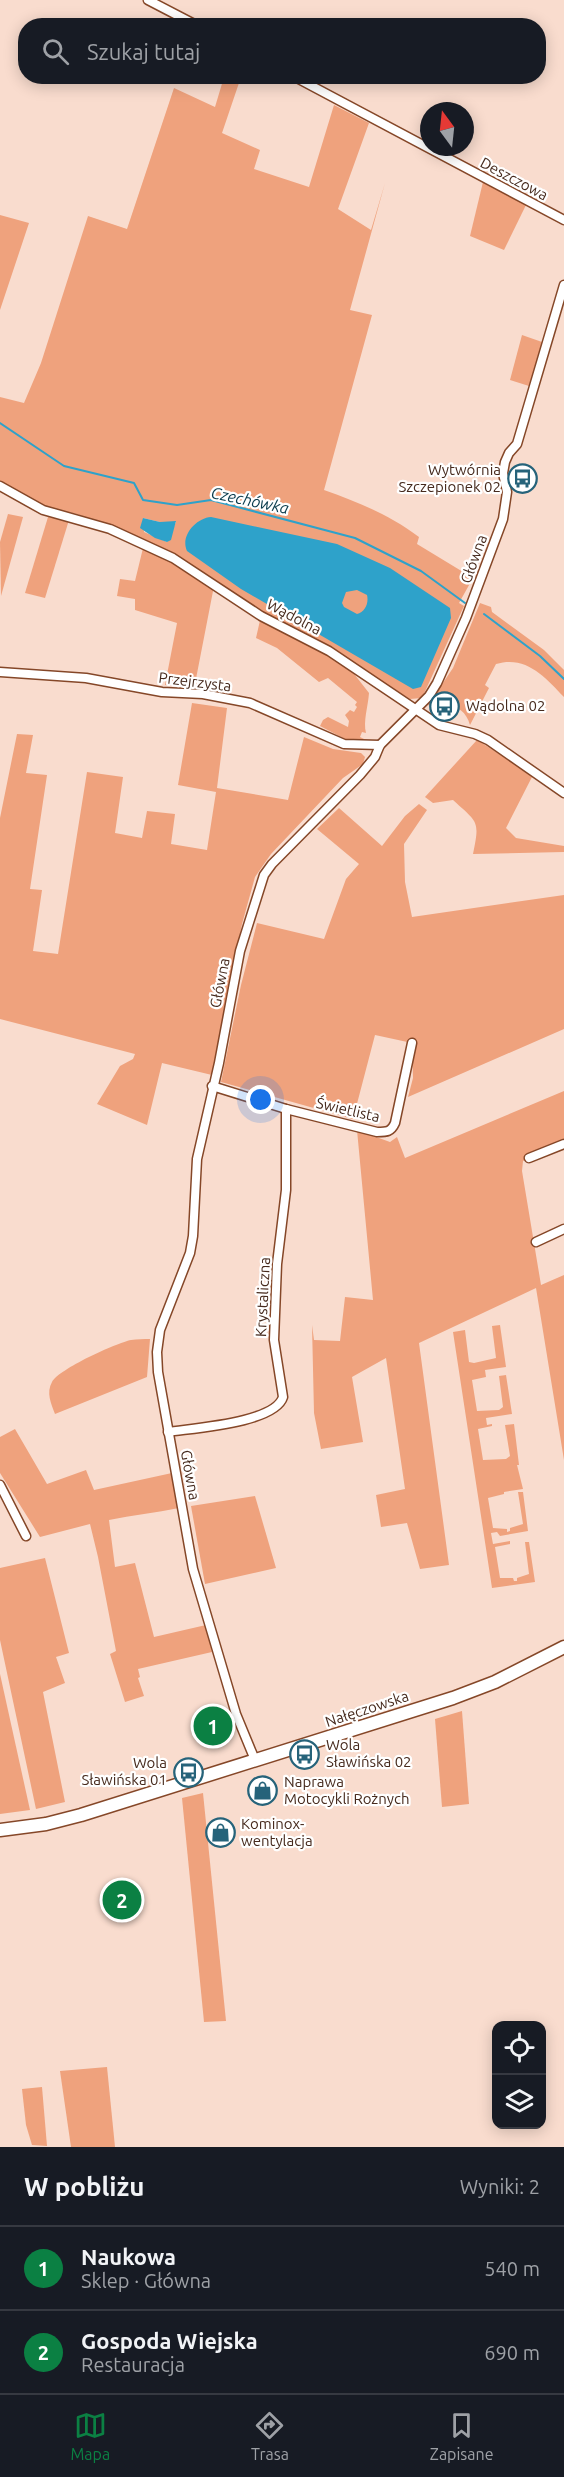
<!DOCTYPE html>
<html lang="pl">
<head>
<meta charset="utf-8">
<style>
	body { margin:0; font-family:Ubuntu,sans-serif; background:#242831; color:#f1f3f6 }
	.controls { position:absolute; right:18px; bottom:18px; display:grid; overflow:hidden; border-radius:12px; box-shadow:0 3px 15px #0003 }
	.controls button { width:54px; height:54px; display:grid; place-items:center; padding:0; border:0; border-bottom:2px solid #363941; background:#171b24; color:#f1f3f6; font:30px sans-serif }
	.compass { position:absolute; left:420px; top:102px; width:54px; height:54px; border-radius:50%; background:#171b24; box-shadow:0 3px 15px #0003; rotate:345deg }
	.you { position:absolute; left:261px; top:1100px; width:21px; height:21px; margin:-15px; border:4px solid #fff; border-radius:50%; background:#1a73e8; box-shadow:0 0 0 9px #1a73e833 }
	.badge { display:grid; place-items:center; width:39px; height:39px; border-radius:50%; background:#0b8043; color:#fff; font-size:20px; font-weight:700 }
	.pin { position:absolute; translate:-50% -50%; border:3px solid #fff; box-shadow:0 2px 6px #0006 }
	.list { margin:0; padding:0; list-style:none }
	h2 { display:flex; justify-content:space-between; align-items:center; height:78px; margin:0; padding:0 24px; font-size:26px }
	h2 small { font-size:20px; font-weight:400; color:#9ea1a6 }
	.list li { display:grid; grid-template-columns:39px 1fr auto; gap:18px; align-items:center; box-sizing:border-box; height:84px; padding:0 24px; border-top:2px solid #363941 }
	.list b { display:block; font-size:22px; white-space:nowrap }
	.list p { margin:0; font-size:20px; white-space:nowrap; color:#9ea1a6 }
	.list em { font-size:20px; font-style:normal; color:#9ea1a6 }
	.icon { flex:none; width:33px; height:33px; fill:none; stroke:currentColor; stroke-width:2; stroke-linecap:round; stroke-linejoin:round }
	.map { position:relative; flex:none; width:564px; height:2147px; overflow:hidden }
	.search { position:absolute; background:#171b24; box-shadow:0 3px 15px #0003; left:18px; right:18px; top:18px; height:66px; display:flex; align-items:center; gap:15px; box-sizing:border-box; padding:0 21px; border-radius:24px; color:#9ea1a6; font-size:22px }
	.sheet { height:246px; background:#171b24 }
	nav { display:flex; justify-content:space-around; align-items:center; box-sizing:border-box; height:84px; border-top:2px solid #363941; background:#171b24; font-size:16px; color:#9ea1a6 }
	nav a { display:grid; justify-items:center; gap:3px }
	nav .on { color:#0b8043 }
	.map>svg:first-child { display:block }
	.green { fill:#efa27d; fill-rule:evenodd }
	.water { fill:#2ea2ca; fill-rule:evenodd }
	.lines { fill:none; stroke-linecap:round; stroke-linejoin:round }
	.stream { stroke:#2ea2ca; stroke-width:2 }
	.minor-casing { stroke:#854728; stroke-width:11 }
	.secondary-casing { stroke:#854728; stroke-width:15 }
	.minor { stroke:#fff; stroke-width:8 }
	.secondary { stroke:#fff; stroke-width:12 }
	.labels { text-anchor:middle; stroke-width:4.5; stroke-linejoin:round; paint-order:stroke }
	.street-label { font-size:15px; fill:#462a1d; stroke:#fff }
	.poi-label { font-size:15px; fill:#462a1d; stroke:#fff; text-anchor:start }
	.water-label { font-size:16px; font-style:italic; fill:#093b4c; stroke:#fff }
</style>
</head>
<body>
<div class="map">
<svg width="564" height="2147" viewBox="0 0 564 2147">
	<rect width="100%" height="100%" fill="#f9dcce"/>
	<g class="green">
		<path d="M224 77H241L222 133 260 150 254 169 309 187 334 105 369 123 338 209 371 230 385 183 350 310 372 315 324 490C360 503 388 514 419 537L417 544 473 578 459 603 464 606 422 698 410 699 300 630 258 610 170 552 77 514 40 506 0 483V397L24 403 41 363 88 216 127 229 174 88 215 107ZM143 518 160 522H176L167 542 144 532Z"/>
		<polygon points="483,182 526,205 504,250 470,236"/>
		<polygon points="0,215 29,223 0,310"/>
		<polygon points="522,335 542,342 529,386 510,380"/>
		<polygon points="8,514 23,517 1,596 0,542"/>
		<polygon points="48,517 69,520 45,598 25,593"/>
		<polygon points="144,544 214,586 194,689 165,685 177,623 135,610 135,599 117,596 120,579 135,581"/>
		<path d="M480 603 491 607 492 612 544 650 564 670V697C545 677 526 655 496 664L485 685 489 688 470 725C465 707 451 703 434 708L428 705 453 668Z"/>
		<path d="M261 616 344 661 369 693C368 707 363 721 366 733L362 732 360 737 364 739H345L320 726 323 720 328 717 348 727 349 721 345 715 350 710 354 712 357 707 355 705 357 702 328 678 319 682 277 648 256 638Z"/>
		<polygon points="192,703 227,708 217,788 288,800 304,737 333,749 361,753 365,757 363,764 343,778 271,854 255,877 242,924 212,1075 162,1063 147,1125 97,1104 120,1066 133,1059 135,1054 0,1019 0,818 17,734 33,735 26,773 47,775 30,889 42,890 33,951 58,954 87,772 123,777 115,833 142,838 147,811 175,814 171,844 207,850 216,792 178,785"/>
		<path d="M477 740 533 775 506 828 516 838 564 846V852L473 854C480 820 478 823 453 800L433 803 425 797Z"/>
		<polygon points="419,804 427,810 404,844 405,882 412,917 564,895 564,1029 408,1097 413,1078 412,1043 375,1035 353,1119 221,1082 241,985 257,923 324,939 346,879 359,864 317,829 339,808 382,846 405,816"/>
		<polygon points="564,1091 564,1143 523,1161 522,1171 541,1285 564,1275 564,1460 536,1288 419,1343 449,1565 420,1569 407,1523 381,1527 376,1495 405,1489 386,1358 352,1377 363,1442 321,1449 314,1413 312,1325 314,1340 340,1341 345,1297 373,1300 357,1130 390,1142 397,1137 405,1158"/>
		<polygon points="500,1325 506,1367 485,1370 486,1377 472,1380 477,1411 499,1410 503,1407 499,1376 506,1375 512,1414 486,1418 487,1425 492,1424 492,1426 478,1429 483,1460 506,1459 510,1456 505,1425 514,1424 519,1465 517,1465 523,1489 504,1492 504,1494 488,1498 493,1528 507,1529 507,1532 510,1531 510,1528 523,1524 518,1492 523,1492 528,1531 500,1536 497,1532 491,1533 493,1544 510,1541 510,1544 495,1547 500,1578 513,1578 514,1581 517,1581 517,1578 529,1574 525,1542 529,1542 535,1582 492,1588 453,1332 465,1330 469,1362 474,1363 496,1358 492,1326"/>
		<path d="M150 1339 147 1377 55 1414C51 1403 46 1393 52 1382 59 1369 116 1343 131 1340 137 1339 144 1339 150 1339Z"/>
		<path d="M15 1429 47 1484 86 1470 94 1490 172 1473 179 1508C156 1513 132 1515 109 1520L115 1567 135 1563 154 1637 206 1625 212 1652 138 1669 140 1677 138 1678 144 1696 125 1702 110 1654 116 1651 98 1557 90 1524 40 1537 0 1473V1437Z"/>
		<polygon points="255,1496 276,1568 205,1584 191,1506"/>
		<polygon points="45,1558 69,1653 56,1657 65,1683 43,1692 65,1802 36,1809 0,1640 0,1568"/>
		<polygon points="0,1674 30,1810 0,1814"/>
		<polygon points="462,1711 469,1804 442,1807 435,1719"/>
		<polygon points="203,1793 226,2021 204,2022 182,1798"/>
		<polygon points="107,2067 115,2147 71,2147 60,2071"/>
		<polygon points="42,2087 47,2146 32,2145 26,2125 22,2089"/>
	</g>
	<g class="water">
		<path d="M211 517 337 544 390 568 450 608 451 618 421 687 413 689 241 589 187 551C180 536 196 518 211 517ZM357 590 367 595C369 603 365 612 357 614L344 607 342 603 346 592Z"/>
		<polygon points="143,518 160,522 176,521 171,540 167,542 155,538 140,528"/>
	</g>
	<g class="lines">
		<g class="stream">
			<polyline points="0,423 64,466 134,483 143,500 177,505 211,500 355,538 421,571 465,603"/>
			<polyline points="484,614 540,656 564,679"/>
		</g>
		<defs>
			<g id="minor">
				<polyline points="148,0 198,26"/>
				<polyline points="293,76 564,220"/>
				<polyline points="0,486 43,510 110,529 173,558 261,616 329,651 439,725 475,734 488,740 564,793"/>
				<polyline points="0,672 86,678 162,692 203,694 250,703 344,744 380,745"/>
				<path d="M212 1086 286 1109 377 1132C387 1132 391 1132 395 1123L412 1043"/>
				<polyline points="529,1158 564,1144"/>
				<polyline points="536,1242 564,1229"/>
				<path d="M168 1432C193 1428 275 1423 283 1397L274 1340 277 1264 286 1190V1109"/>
				<polyline points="0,1485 26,1536"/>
				<polyline points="255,1760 236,1714 193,1569 158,1372 157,1352 160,1330 190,1253 193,1236 197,1159 219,1063 240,951 264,875 272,864 360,775 375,757 380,745 429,696 437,683 466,618 503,519 507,492 503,473 505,462 509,453 517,444 564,285"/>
			</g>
			<polyline id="secondary" points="0,1830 46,1824 81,1815 453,1698 495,1682 564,1647"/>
		</defs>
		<use href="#minor" class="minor-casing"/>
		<use href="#secondary" class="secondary-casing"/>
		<use href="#minor" class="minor"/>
		<use href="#secondary" class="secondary"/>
	</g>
	<defs>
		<symbol id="bus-ring" viewBox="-11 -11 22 22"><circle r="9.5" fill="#fff" stroke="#26637a" stroke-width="1.5"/><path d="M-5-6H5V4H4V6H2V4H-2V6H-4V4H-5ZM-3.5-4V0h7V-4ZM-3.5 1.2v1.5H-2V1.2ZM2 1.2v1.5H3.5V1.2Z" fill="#26637a"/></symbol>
		<symbol id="shop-ring" viewBox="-11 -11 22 22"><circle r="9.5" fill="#fff" stroke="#26637a" stroke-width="1.5"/><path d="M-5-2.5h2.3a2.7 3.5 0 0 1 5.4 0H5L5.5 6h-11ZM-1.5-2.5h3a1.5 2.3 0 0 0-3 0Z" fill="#26637a"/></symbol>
	</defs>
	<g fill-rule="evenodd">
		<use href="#bus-ring" x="506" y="462" width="33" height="33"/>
		<use href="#bus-ring" x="428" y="690" width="33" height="33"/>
		<use href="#bus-ring" x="288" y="1738" width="33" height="33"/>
		<use href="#bus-ring" x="172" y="1756" width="33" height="33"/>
		<use href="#shop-ring" x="246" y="1774" width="33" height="33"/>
		<use href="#shop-ring" x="204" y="1816" width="33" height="33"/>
	</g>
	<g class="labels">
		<g class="street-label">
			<text transform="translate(514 179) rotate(28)" y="5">Deszczowa</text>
			<text transform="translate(474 559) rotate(-70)" y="5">Główna</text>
			<text transform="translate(294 617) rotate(28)" y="5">Wądolna</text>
			<text transform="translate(195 682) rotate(7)" y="5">Przejrzysta</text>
			<text transform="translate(220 983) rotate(-79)" y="5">Główna</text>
			<text transform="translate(348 1110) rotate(13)" y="5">Świetlista</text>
			<text transform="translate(263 1297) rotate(-87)" y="5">Krystaliczna</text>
			<text transform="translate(190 1475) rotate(80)" y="5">Główna</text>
			<text transform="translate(367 1709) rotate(-18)" y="5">Nałęczowska</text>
		</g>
		<g class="poi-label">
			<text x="501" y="475" text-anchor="end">Wytwórnia<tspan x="501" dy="17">Szczepionek 02</tspan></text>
			<text x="466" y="711">Wądolna 02</text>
			<text x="326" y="1750">Wola<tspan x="326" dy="17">Sławińska 02</tspan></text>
			<text x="167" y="1768" text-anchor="end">Wola<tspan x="167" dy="17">Sławińska 01</tspan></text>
			<text x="284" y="1787">Naprawa<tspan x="284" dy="17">Motocykli Rożnych</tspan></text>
			<text x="241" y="1829">Kominox-<tspan x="241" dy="17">wentylacja</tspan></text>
		</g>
		<g class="water-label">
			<text transform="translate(250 500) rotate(12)" y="6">Czechówka</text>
		</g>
	</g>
</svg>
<div class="controls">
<button><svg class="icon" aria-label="locate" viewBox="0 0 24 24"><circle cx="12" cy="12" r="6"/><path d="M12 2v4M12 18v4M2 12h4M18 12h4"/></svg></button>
<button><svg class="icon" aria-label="layers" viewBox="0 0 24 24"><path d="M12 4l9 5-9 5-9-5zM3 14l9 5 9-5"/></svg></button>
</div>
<svg class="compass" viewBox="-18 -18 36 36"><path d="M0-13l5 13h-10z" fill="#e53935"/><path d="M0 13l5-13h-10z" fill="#9ea1a6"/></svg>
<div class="you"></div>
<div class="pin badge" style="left:213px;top:1726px">1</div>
<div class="pin badge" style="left:122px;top:1900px">2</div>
<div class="search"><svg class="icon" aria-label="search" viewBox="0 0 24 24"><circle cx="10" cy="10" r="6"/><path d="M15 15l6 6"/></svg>Szukaj tutaj</div>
</div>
<section class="sheet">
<h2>W pobliżu<small>Wyniki: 2</small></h2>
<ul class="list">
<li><span class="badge">1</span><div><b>Naukowa</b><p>Sklep · Główna</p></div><em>540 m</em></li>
<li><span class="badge">2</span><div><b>Gospoda Wiejska</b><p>Restauracja</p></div><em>690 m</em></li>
</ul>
</section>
<nav>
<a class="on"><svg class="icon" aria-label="map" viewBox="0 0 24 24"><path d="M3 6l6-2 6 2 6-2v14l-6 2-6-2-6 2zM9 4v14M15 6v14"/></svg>Mapa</a>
<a><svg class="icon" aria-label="directions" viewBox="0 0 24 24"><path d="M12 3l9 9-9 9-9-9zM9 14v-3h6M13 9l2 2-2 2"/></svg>Trasa</a>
<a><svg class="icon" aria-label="saved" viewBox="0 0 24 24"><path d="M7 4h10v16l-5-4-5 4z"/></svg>Zapisane</a>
</nav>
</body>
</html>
